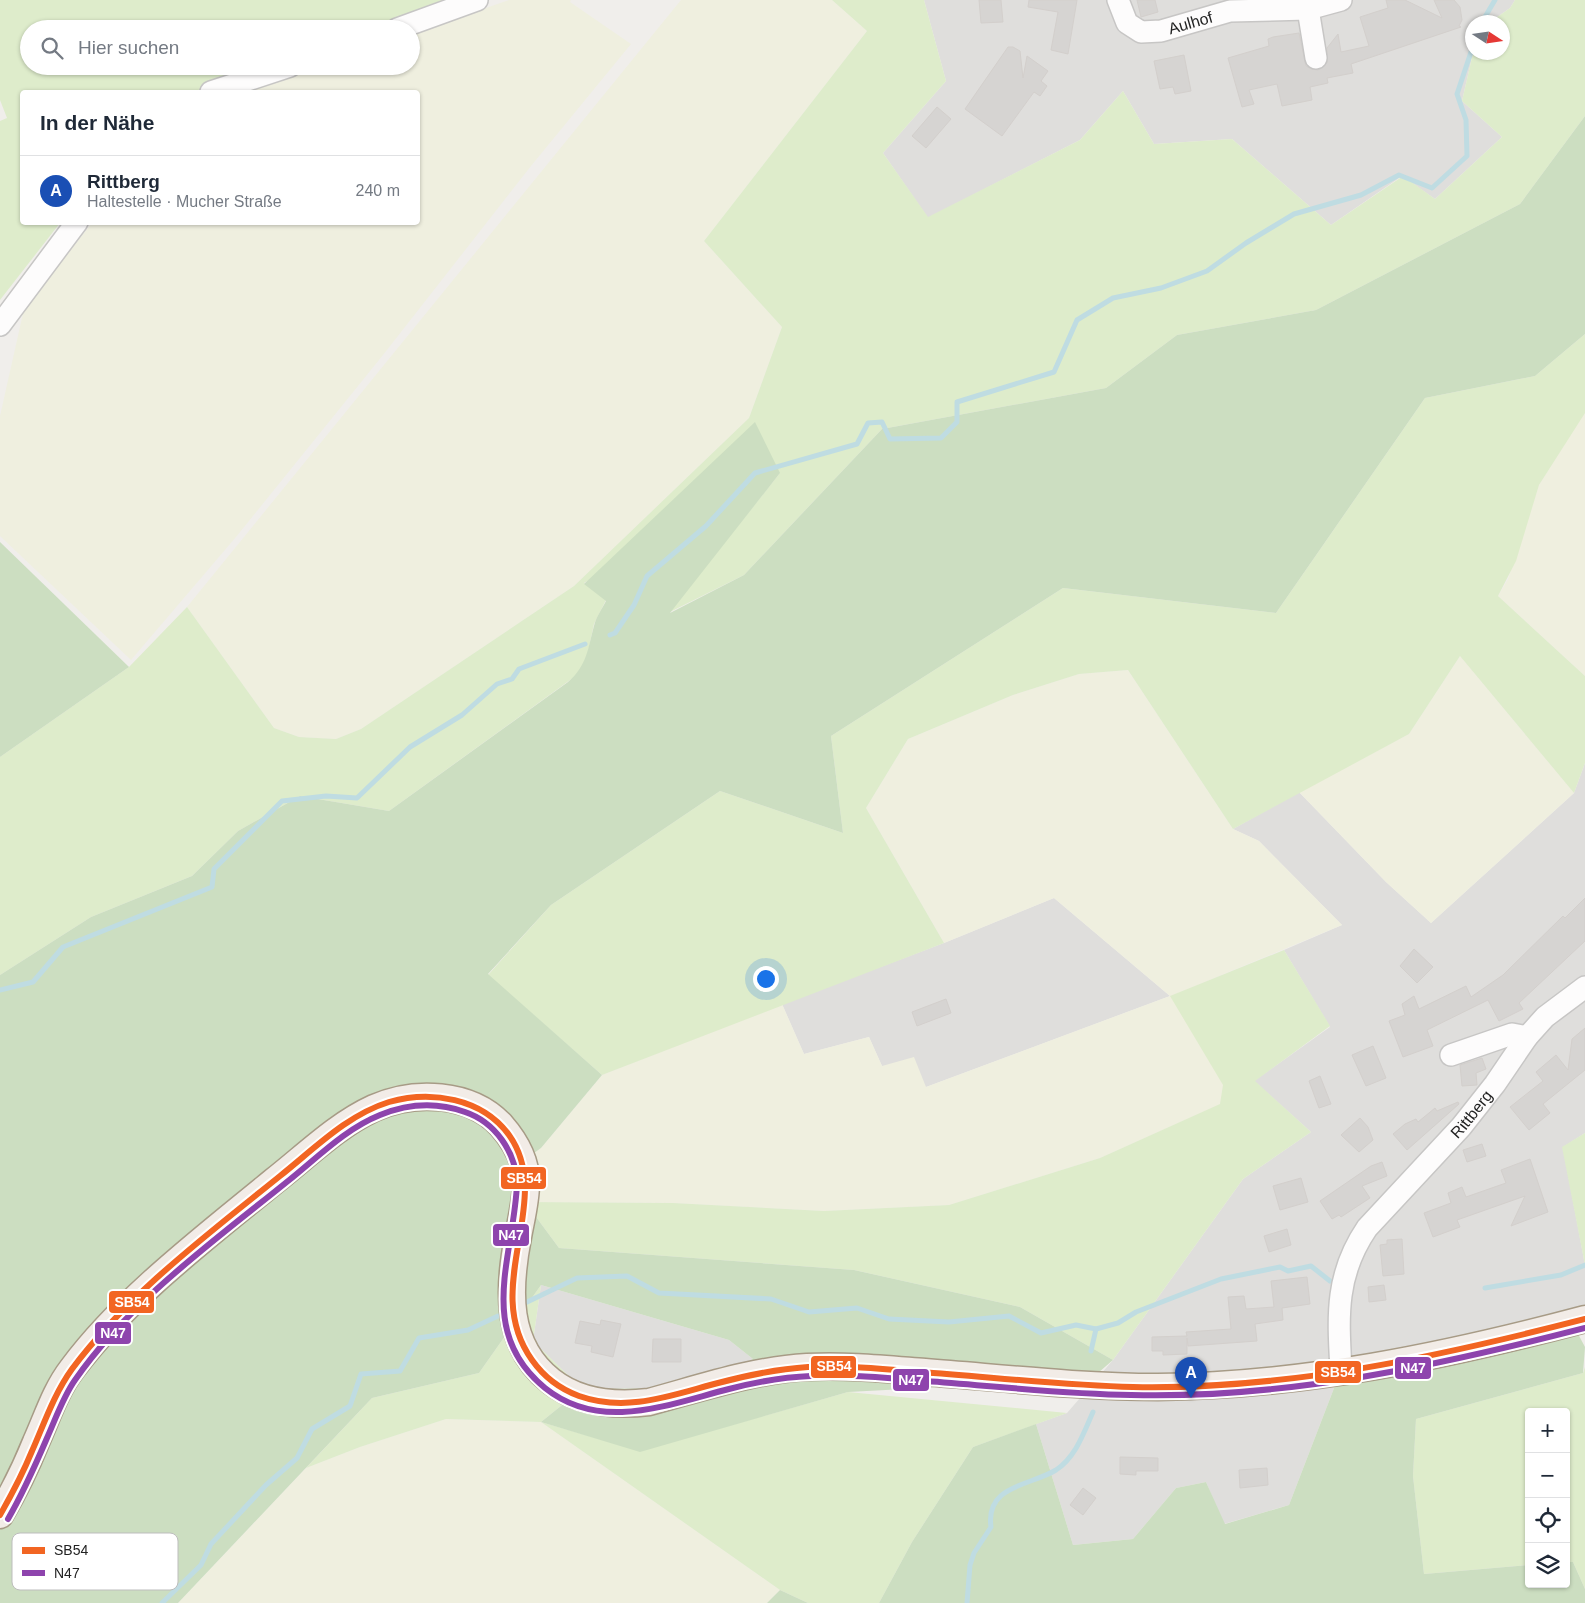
<!DOCTYPE html>
<html lang="de">
<head>
<meta charset="utf-8">
<style>
	body { margin:0; font-family:Helvetica,sans-serif; background:#f2f2f3; color:#1f2937 }
	.controls { position:absolute; right:15px; bottom:15px; display:grid; overflow:hidden; border-radius:5px; box-shadow:0 1px 4px #0004 }
	.controls button { width:45px; height:45px; display:grid; place-items:center; padding:0; border:0; border-bottom:1px solid #e0e1e3; background:#fff; color:#1f2937; font:25px sans-serif }
	.compass { position:absolute; left:1465px; top:15px; width:45px; height:45px; border-radius:50%; background:#fff; box-shadow:0 1px 4px #0004; rotate:102deg }
	.you { position:absolute; left:765px; top:978px; width:18px; height:18px; margin:-12px; border:4px solid #fff; border-radius:50%; background:#1a73e8; box-shadow:0 0 0 8px #1a73e833 }
	.badge { display:grid; place-items:center; width:32px; height:32px; border-radius:50%; background:#6a6968; color:#fff; font-size:16px; font-weight:700 }
	.pin { position:absolute; translate:-50% -41px; filter:drop-shadow(0 1px 2px #0008) }
	.pin::after { content:''; position:absolute; top:26px; width:18px; height:15px; background:inherit; clip-path:polygon(0 0,100% 0,50% 100%) }
	.list { margin:0; padding:0; list-style:none }
	h2 { display:flex; justify-content:space-between; align-items:center; height:65px; margin:0; padding:0 20px; font-size:21px }
	h2 small { font-size:16px; font-weight:400; color:#747a83 }
	.list li { display:grid; grid-template-columns:32px 1fr auto; gap:15px; align-items:center; box-sizing:border-box; height:70px; padding:0 20px; border-top:1px solid #e0e1e3 }
	.list b { display:block; font-size:19px; white-space:nowrap }
	.list p { margin:0; font-size:16px; white-space:nowrap; color:#747a83 }
	.list em { font-size:16px; font-style:normal; color:#747a83 }
	.icon { flex:none; width:28px; height:28px; fill:none; stroke:currentColor; stroke-width:2; stroke-linecap:round; stroke-linejoin:round }
	.map { position:relative; flex:none; width:1585px; height:1603px; overflow:hidden }
	.search { position:absolute; background:#fff; box-shadow:0 1px 4px #0004; left:20px; top:20px; width:400px; height:55px; display:flex; align-items:center; gap:12px; box-sizing:border-box; padding:0 18px; border-radius:28px; color:#747a83; font-size:19px }
	.panel { position:absolute; background:#fff; box-shadow:0 1px 4px #0004; left:20px; top:90px; width:400px; height:135px; border-radius:5px }
	.map>svg:first-child { display:block }
	.residential { fill:#dfdedc }
	.farmland { fill:#efefdf }
	.grass { fill:#deeccb }
	.forest { fill:#ccdec1 }
	.lines { fill:none; stroke-linecap:round; stroke-linejoin:round }
	.stream { stroke:#bfdce2; stroke-width:5 }
	.building { fill:#d6d4d2; stroke:#d3cfcc }
	.minor-casing { stroke:#c7c6c5; stroke-width:24 }
	.major-casing { stroke:#a79b86; stroke-width:29 }
	.minor { stroke:#fdfcfc; stroke-width:21 }
	.major { stroke:#f2ece7; stroke-width:26 }
	.bus-1-casing { stroke:#fff; stroke-width:10 }
	.bus-2-casing { stroke:#fff; stroke-width:10 }
	.bus-1 { stroke:#f26522; stroke-width:6 }
	.bus-2 { stroke:#8e44ad; stroke-width:6 }
	.labels { text-anchor:middle; stroke-width:4; stroke-linejoin:round; paint-order:stroke }
	.street-label { font-size:16px; fill:#222; stroke:#fff }
	.key { fill:#fff; stroke:#bdbdbd; stroke-width:1 }
	.key-label { font-size:14px; fill:#222 }
	.line-badge { stroke:#fff; stroke-width:2 }
	.badge-label { font-size:14px; text-anchor:middle; font-weight:bold; fill:#fff }
</style>
</head>
<body>
<div class="map">
<svg width="1585" height="1603" viewBox="0 0 1585 1603">
	<rect width="100%" height="100%" fill="#f0eeeb"/>
	<g class="residential">
		<polygon points="924,0 1515,0 1510,8 1490,22 1472,22 1473,53 1462,101 1502,137 1435,199 1402,176 1331,225 1232,139 1154,144 1123,91 1080,140 928,218 883,153 946,81"/>
		<polygon points="1585,763 1585,1133 1563,1147 1585,1265 1585,1311 1341,1370 1289,1505 1224,1524 1206,1482 1176,1488 1133,1539 1073,1545 1036,1424 1067,1413 1113,1360 1243,1179 1311,1132 1254,1081 1330,1027 1284,950 1342,925 1259,841 1233,829 1299,792 1386,882 1431,923 1574,793"/>
		<polygon points="1054,898 1170,996 926,1087 882,1066 869,1037 804,1054 782,1004 944,943"/>
		<polygon points="541,1285 729,1340 753,1359 693,1388 582,1389 533,1341"/>
	</g>
	<g class="farmland">
		<polygon points="509,0 571,0 570,2 631,44 531,166 383,355 236,537 131,660 0,536 0,416 24,309 92,223 418,222 418,92 236,92 315,66 411,66 411,34"/>
		<polygon points="681,0 832,0 867,31 704,241 782,327 749,418 574,586 361,729 336,739 299,737 274,728 187,607"/>
		<polygon points="1585,411 1585,676 1498,596 1508,579 1539,485"/>
		<polygon points="1460,656 1574,793 1431,923 1386,882 1299,792 1409,734"/>
		<polygon points="1128,670 1233,829 1259,841 1342,925 1171,996 1224,1085 1221,1104 1100,1158 949,1205 824,1211 673,1203 525,1202 523,1161 541,1148 602,1075 782,1004 804,1054 869,1037 882,1066 914,1057 926,1087 1170,996 1054,898 944,943 866,808 908,739 1013,695 1079,674"/>
		<polygon points="446,1419 541,1422 780,1590 767,1603 178,1603 306,1468 360,1447"/>
	</g>
	<g class="grass">
		<polygon points="0,0 463,0 383,29 29,29 29,66 277,66 209,88 187,92 22,92 22,222 60,223 0,300 0,121 7,118 0,100"/>
		<polygon points="832,0 924,0 946,81 883,153 928,217 1080,140 1123,91 1154,144 1232,139 1331,225 1403,176 1435,199 1502,137 1462,101 1473,53 1502,52 1502,22 1490,22 1510,8 1515,0 1585,0 1585,116 1520,204 1316,310 1177,335 1106,388 882,429 744,575 668,613 780,473 584,583 606,600 594,624 586,661 577,675 389,811 300,796 238,831 192,876 91,917 0,975 0,757 129,667 187,607 274,728 299,737 336,739 361,729 574,586 749,418 782,327 704,241 867,31"/>
		<polygon points="1585,334 1585,413 1539,485 1516,561 1498,596 1585,676 1585,763 1574,793 1460,656 1409,734 1233,829 1128,670 1079,674 1013,695 908,739 866,808 944,943 602,1075 488,975 551,905 720,791 843,833 831,736 1063,588 1276,613 1425,398 1535,376"/>
		<polygon points="1284,950 1330,1026 1255,1081 1311,1132 1243,1179 1113,1360 1020,1307 854,1270 559,1248 525,1202 673,1203 824,1211 949,1205 1100,1158 1220,1104 1223,1085 1170,996"/>
		<polygon points="1585,1133 1585,1265 1562,1147"/>
		<polygon points="541,1285 533,1341 582,1389 541,1422 640,1451 848,1392 1067,1413 973,1447 912,1542 879,1603 808,1603 780,1590 541,1422 446,1419 360,1447 306,1468 372,1398 479,1373"/>
		<polygon points="1585,1367 1585,1589 1573,1562 1566,1562 1566,1412 1529,1412 1529,1565 1424,1574 1413,1476 1416,1419 1583,1373"/>
	</g>
	<g class="forest">
		<path d="M1585 116V334L1535 376 1425 398 1276 613 1063 588 831 736 843 833 720 791 551 905 488 974 602 1075 541 1148 523 1161 525 1202 559 1248 854 1270 1020 1307 1113 1360 1091 1379 848 1392 640 1452 541 1422 582 1389 693 1388 753 1359 729 1340 541 1285 479 1373 372 1398 178 1603H0V975L91 917 192 876 238 831 300 796 389 811 568 682C587 666 588 648 594 626 596 617 602 609 606 601L584 584 755 422 780 473 670 613 744 575 882 429 1106 388 1177 335 1316 310 1520 204Z"/>
		<polygon points="0,542 129,667 0,757"/>
		<polygon points="1577,1332 1585,1347 1583,1373 1416,1419 1413,1476 1424,1574 1529,1565 1529,1584 1566,1584 1566,1562 1573,1562 1585,1589 1585,1603 879,1603 912,1542 973,1447 1036,1424 1073,1545 1133,1539 1176,1488 1206,1482 1225,1524 1289,1505 1341,1370"/>
		<polygon points="780,1590 808,1603 767,1603"/>
	</g>
	<g class="lines">
		<g class="stream">
			<polyline points="1482,22 1495,0"/>
			<polyline points="610,635 615,633 634,605 647,576 706,526 755,473 857,444 868,423 882,422 890,439 941,438 957,422 957,402 1054,372 1077,320 1113,298 1161,288 1207,271 1246,243 1294,214 1361,195 1399,175 1432,188 1467,156 1466,120 1457,94 1472,49"/>
			<polyline points="0,990 33,982 63,947 212,887 214,869 282,801 326,796 357,798 410,747 462,715 497,684 512,679 519,669 585,644"/>
			<polyline points="1485,1288 1561,1275 1585,1265"/>
			<polyline points="525,1303 577,1278 627,1276 659,1293 771,1299 809,1312 857,1308 889,1319 949,1322 1009,1316 1041,1333 1076,1325 1096,1329 1118,1323 1136,1312 1221,1279 1280,1267 1288,1271 1311,1266 1330,1281"/>
			<polyline points="1091,1351 1096,1329"/>
			<polyline points="162,1603 201,1565 211,1544 266,1485 297,1458 312,1429 350,1406 361,1374 400,1371 419,1338 468,1330 498,1316"/>
			<path d="M967 1603 970 1565 974 1553 991 1527C985 1485 1030 1486 1056 1470 1076 1457 1084 1432 1093 1412"/>
		</g>
	</g>
	<g class="building">
		<polygon points="979,0 1001,0 1003,22 981,23"/>
		<polygon points="1029,0 1077,0 1068,54 1051,50 1058,12 1028,7"/>
		<polygon points="1137,0 1155,0 1158,12 1141,17"/>
		<polygon points="1386,0 1405,0 1442,18 1434,0 1454,0 1460,7 1462,20 1459,26 1461,27 1351,64 1353,73 1327,78 1328,83 1310,87 1312,100 1282,106 1277,84 1249,90 1254,104 1242,107 1228,58 1269,46 1268,39 1273,37 1299,33 1306,66 1311,69 1318,70 1327,63 1327,48 1338,34 1341,52 1369,46 1360,17 1388,8"/>
		<polygon points="1008,47 1013,47 1020,51 1023,78 1027,56 1048,71 1041,81 1047,86 1040,96 1034,92 1002,136 965,109"/>
		<polygon points="1184,55 1191,91 1175,94 1173,87 1160,89 1154,61"/>
		<polygon points="937,107 951,119 926,148 912,136"/>
		<polygon points="1585,898 1585,941 1519,1003 1523,1009 1499,1021 1488,1000 1427,1030 1433,1046 1403,1057 1389,1021 1405,1015 1402,1004 1414,996 1419,1009 1466,986 1471,997 1503,975 1563,916 1565,918"/>
		<polygon points="1414,949 1433,967 1417,983 1400,966"/>
		<polygon points="946,999 951,1013 917,1026 912,1012"/>
		<polygon points="1585,1028 1585,1070 1543,1104 1550,1113 1529,1130 1510,1107 1543,1081 1536,1072 1556,1055 1568,1070 1572,1039"/>
		<polygon points="1373,1046 1386,1078 1366,1086 1352,1055"/>
		<polygon points="1482,1058 1486,1069 1476,1073 1477,1085 1462,1086 1460,1065"/>
		<polygon points="1320,1076 1331,1104 1319,1108 1309,1081"/>
		<polygon points="1458,1102 1459,1104 1407,1150 1393,1134 1405,1124 1416,1119 1418,1122 1435,1108 1437,1111"/>
		<polygon points="1360,1118 1368,1127 1373,1140 1359,1152 1341,1135"/>
		<polygon points="1482,1144 1486,1156 1467,1162 1463,1150"/>
		<polygon points="1530,1159 1548,1212 1511,1226 1525,1196 1457,1220 1460,1227 1433,1237 1424,1213 1451,1203 1448,1193 1462,1187 1466,1197 1506,1183 1501,1170"/>
		<polygon points="1382,1162 1387,1176 1362,1186 1370,1198 1341,1217 1339,1215 1332,1219 1320,1201 1371,1166"/>
		<polygon points="1301,1178 1308,1202 1280,1210 1273,1186"/>
		<polygon points="1287,1229 1291,1245 1269,1252 1264,1236"/>
		<polygon points="1402,1239 1404,1274 1383,1276 1380,1245 1387,1244 1387,1240"/>
		<polygon points="1307,1277 1310,1304 1282,1308 1283,1320 1255,1324 1257,1341 1188,1346 1187,1338 1187,1354 1163,1355 1163,1351 1152,1351 1152,1337 1187,1336 1186,1332 1231,1329 1228,1297 1244,1296 1246,1309 1274,1307 1271,1281"/>
		<polygon points="1384,1285 1386,1300 1369,1302 1368,1287"/>
		<polygon points="601,1320 621,1324 613,1357 591,1352 592,1346 575,1343 580,1321 600,1325"/>
		<polygon points="653,1339 681,1339 681,1362 652,1362"/>
		<polygon points="1120,1457 1158,1458 1158,1471 1136,1471 1136,1475 1120,1474"/>
		<polygon points="1267,1468 1268,1485 1240,1488 1239,1470"/>
		<polygon points="1083,1488 1096,1498 1083,1515 1070,1505"/>
	</g>
	<g class="lines">
		<defs>
			<g id="minor">
				<path id="s1" d="M1118 0 1127 23 1141 32 1161 31 1230 11 1308 9 1341 0"/>
				<polyline points="1308,9 1316,58"/>
				<polyline points="397,29 477,0"/>
				<polyline points="211,92 290,66"/>
				<polyline points="0,325 77,222"/>
				<polyline points="1451,1055 1512,1034 1527,1037"/>
				<path id="s2" d="M1341 1370C1338 1316 1335 1275 1367 1228L1461 1127 1495 1084 1527 1037 1545 1017 1585 987"/>
			</g>
			<path id="major" d="M0 1515C14 1491 26 1467 36 1442 47 1418 55 1391 72 1369 124 1299 206 1237 274 1181 306 1156 337 1125 374 1108 414 1090 470 1092 501 1125 515 1141 527 1162 526 1184 526 1201 521 1220 518 1237 508 1289 505 1345 551 1381 579 1403 615 1406 649 1402 701 1388 753 1370 807 1367 847 1365 886 1369 925 1372 1003 1378 1081 1387 1158 1387 1302 1386 1446 1356 1585 1319"/>
		</defs>
		<use href="#minor" class="minor-casing"/>
		<use href="#major" class="major-casing"/>
		<use href="#minor" class="minor"/>
		<use href="#major" class="major"/>
		<defs>
			<path id="bus-1" d="M0 1515C12 1494 23 1473 32 1451 44 1424 54 1394 72 1369 129 1293 207 1235 280 1176 314 1149 347 1115 389 1102 431 1090 482 1098 509 1135 556 1201 479 1286 532 1360 544 1377 560 1389 579 1396 627 1413 672 1395 718 1383 748 1375 778 1369 808 1367 846 1365 883 1369 920 1372 991 1377 1062 1385 1133 1387 1287 1390 1437 1357 1585 1319"/>
			<path id="bus-2" d="M8 1519C23 1493 35 1466 47 1438 56 1418 63 1397 75 1380 130 1301 214 1241 288 1181 317 1158 345 1129 380 1115 407 1104 437 1102 465 1112 495 1122 516 1152 517 1184 514 1256 475 1331 545 1388 601 1433 669 1404 729 1389 756 1382 783 1377 811 1376 850 1374 888 1378 926 1381 994 1386 1062 1394 1131 1395 1285 1399 1437 1366 1585 1328"/>
		</defs>
		<use href="#bus-1" class="bus-1-casing"/>
		<use href="#bus-2" class="bus-2-casing"/>
		<use href="#bus-1" class="bus-1"/>
		<use href="#bus-2" class="bus-2"/>
	</g>
	<g class="labels">
		<g class="street-label">
			<text dy="6" stroke="none"><textPath href="#s1" startOffset="92">Aulhof</textPath></text>
			<text dy="6" stroke="none"><textPath href="#s2" startOffset="302">Rittberg</textPath></text>
		</g>
	</g>
	<rect x="12" y="1533" width="166" height="57" rx="8" class="key"/>
	<rect x="22" y="1547" width="23" height="7" fill="#f26522"/>
	<rect x="22" y="1570" width="23" height="6" fill="#8e44ad"/>
	<g class="key-label">
		<text x="54" y="1555">SB54</text>
		<text x="54" y="1578">N47</text>
	</g>
	<g class="line-badge">
		<rect x="500" y="1166" width="47" height="24" rx="5" fill="#f26522"/>
		<rect x="492" y="1223" width="38" height="24" rx="5" fill="#8e44ad"/>
		<rect x="108" y="1290" width="47" height="24" rx="5" fill="#f26522"/>
		<rect x="94" y="1321" width="38" height="24" rx="5" fill="#8e44ad"/>
		<rect x="810" y="1355" width="47" height="24" rx="5" fill="#f26522"/>
		<rect x="1394" y="1356" width="38" height="24" rx="5" fill="#8e44ad"/>
		<rect x="1314" y="1360" width="48" height="24" rx="5" fill="#f26522"/>
		<rect x="892" y="1368" width="38" height="24" rx="5" fill="#8e44ad"/>
	</g>
	<g class="badge-label">
		<text x="524" y="1183">SB54</text>
		<text x="511" y="1240">N47</text>
		<text x="132" y="1307">SB54</text>
		<text x="113" y="1338">N47</text>
		<text x="834" y="1371">SB54</text>
		<text x="1413" y="1373">N47</text>
		<text x="1338" y="1377">SB54</text>
		<text x="911" y="1385">N47</text>
	</g>
</svg>
<div class="controls">
<button>+</button>
<button>−</button>
<button><svg class="icon" aria-label="locate" viewBox="0 0 24 24"><circle cx="12" cy="12" r="6"/><path d="M12 2v4M12 18v4M2 12h4M18 12h4"/></svg></button>
<button><svg class="icon" aria-label="layers" viewBox="0 0 24 24"><path d="M12 4l9 5-9 5-9-5zM3 14l9 5 9-5"/></svg></button>
</div>
<svg class="compass" viewBox="-18 -18 36 36"><path d="M0-13l5 13h-10z" fill="#e53935"/><path d="M0 13l5-13h-10z" fill="#747a83"/></svg>
<div class="you"></div>
<div class="pin badge" style="left:1191px;top:1398px;background:#1a4fb4">A</div>
<div class="search"><svg class="icon" aria-label="search" viewBox="0 0 24 24"><circle cx="10" cy="10" r="6"/><path d="M15 15l6 6"/></svg>Hier suchen</div>
<section class="panel">
<h2>In der Nähe<small></small></h2>
<ul class="list">
<li><span class="badge" style="background:#1a4fb4">A</span><div><b>Rittberg</b><p>Haltestelle · Mucher Straße</p></div><em>240 m</em></li>
</ul>
</section>
</div>
</body>
</html>
